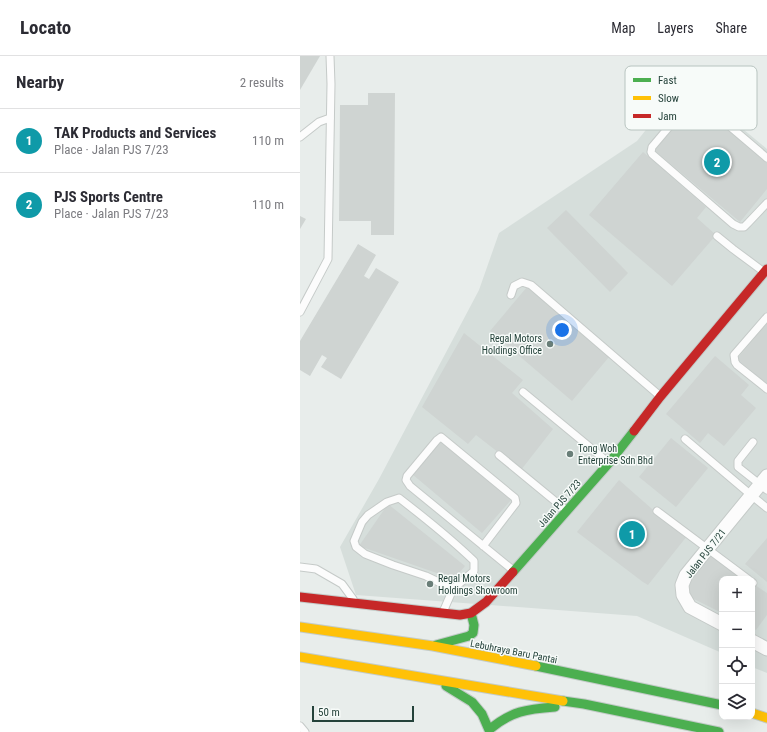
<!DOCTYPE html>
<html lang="en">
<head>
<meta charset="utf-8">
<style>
	body { margin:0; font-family:"Roboto Condensed",sans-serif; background:#f7f7f7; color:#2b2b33 }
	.controls { position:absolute; right:12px; bottom:12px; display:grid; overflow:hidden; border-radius:8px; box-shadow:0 4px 16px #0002 }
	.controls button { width:36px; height:36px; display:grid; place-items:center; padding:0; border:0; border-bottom:1px solid #e1e1e2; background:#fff; color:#2b2b33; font:20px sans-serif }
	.scale { position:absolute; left:12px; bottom:10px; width:102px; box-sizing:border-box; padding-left:4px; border:2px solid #24423a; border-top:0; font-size:11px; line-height:14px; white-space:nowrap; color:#24423a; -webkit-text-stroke:3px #f7fbf9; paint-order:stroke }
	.you { position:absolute; left:262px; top:274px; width:14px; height:14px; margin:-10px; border:3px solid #fff; border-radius:50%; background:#1a73e8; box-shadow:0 0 0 6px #1a73e833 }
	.badge { display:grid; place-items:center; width:26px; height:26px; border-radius:50%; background:#697e78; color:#fff; font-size:13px; font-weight:700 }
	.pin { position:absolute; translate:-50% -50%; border:2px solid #fff; box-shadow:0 1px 4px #0006 }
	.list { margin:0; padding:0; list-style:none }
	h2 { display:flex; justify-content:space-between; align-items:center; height:52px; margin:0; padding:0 16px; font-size:17px }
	h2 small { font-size:13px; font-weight:400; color:#7c7c81 }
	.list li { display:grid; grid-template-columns:26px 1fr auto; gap:12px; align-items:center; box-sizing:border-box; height:64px; padding:0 16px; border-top:1px solid #e1e1e2 }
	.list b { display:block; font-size:15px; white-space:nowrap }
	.list p { margin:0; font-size:13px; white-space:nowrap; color:#7c7c81 }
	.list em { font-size:13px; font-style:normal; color:#7c7c81 }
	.icon { flex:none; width:22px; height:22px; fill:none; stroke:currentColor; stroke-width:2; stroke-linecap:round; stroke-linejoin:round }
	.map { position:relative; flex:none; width:467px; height:676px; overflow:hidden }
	header { display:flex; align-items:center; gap:24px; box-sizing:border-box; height:56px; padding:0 20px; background:#fff; border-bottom:1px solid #e1e1e2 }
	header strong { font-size:19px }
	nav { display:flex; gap:22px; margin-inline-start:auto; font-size:14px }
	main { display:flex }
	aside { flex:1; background:#fff }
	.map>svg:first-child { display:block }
	.built { fill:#d6dedb }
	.building { fill:#cfd4d2 }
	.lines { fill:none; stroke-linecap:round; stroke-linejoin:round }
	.lane-casing { stroke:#c5cac8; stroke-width:9 }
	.street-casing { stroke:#c5cac8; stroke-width:15 }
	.fast-casing { stroke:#c3cbc8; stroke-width:11 }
	.slow-casing { stroke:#c3cbc8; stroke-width:11 }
	.jam-casing { stroke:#c3cbc8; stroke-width:11 }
	.lane { stroke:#fcfcfc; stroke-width:7 }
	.street { stroke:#fcfcfc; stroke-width:13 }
	.fast { stroke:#4caf50; stroke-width:9 }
	.slow { stroke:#ffc107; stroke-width:9 }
	.jam { stroke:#c62828; stroke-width:9 }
	.poi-dot { fill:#697e78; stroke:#f7fbf9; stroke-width:1.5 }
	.labels { text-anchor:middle; stroke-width:3; stroke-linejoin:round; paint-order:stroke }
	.poi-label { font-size:10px; fill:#24423a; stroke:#f7fbf9; text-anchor:start }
	.street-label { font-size:10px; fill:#24423a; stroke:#f7fbf9 }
	.key { fill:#f7fbf9; stroke:#b8c4c0; stroke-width:1 }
	.key-label { font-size:11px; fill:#24423a }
</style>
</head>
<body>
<header>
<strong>Locato</strong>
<nav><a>Map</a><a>Layers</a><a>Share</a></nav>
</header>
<main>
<aside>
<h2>Nearby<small>2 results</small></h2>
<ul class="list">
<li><span class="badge" style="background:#0f9aa8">1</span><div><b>TAK Products and Services</b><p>Place · Jalan PJS 7/23</p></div><em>110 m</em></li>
<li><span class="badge" style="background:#0f9aa8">2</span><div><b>PJS Sports Centre</b><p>Place · Jalan PJS 7/23</p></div><em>110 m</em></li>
</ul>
</aside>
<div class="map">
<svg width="467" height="676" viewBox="0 0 467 676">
	<rect width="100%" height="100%" fill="#e8edeb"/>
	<polygon class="built" points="385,25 467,93 467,617 452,611 452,523 422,523 422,597 337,560 56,539 40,491 79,423 179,234 199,177 337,85"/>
	<g class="building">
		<polygon points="0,0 20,0 0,34"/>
		<polygon points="68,37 95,37 94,179 71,179 71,165 39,165 40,49 68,49"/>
		<polygon points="396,44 465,102 463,104 467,107 467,133 440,166 354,94"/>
		<polygon points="343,96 406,151 397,162 416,179 372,230 289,159"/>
		<polygon points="266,154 328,217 310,236 247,172"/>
		<polygon points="0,160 6,163 0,173"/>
		<polygon points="58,188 76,199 64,220 69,223 76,212 99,226 41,323 21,311 27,302 22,299 10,320 0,314 0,285"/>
		<polygon points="227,231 309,301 272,345 190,275"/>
		<polygon points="467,267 467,328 437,303"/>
		<polygon points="164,277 223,324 212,337 253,373 221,414 176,379 168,388 122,351"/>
		<polygon points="415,300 449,329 441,339 456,352 424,390 408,377 400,387 366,358"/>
		<polygon points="371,382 408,412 376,451 339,421"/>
		<polygon points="141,384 211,444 182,477 112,418"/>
		<polygon points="319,424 352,453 387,480 348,529 343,526 277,476"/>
		<polygon points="88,448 165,510 154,523 59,490"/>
		<polygon points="467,482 467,526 445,508"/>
		<polygon points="411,496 447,523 422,523 422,557 386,539 395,515"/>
		<polygon points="452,527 467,537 467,559 456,574 452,572"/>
	</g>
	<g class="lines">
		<defs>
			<g id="lane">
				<polyline points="0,81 19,66 30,62"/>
				<path d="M467 102 400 45C397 43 394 41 391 45L352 91 351 96 352 98 433 168 439 171H444L448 167 467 147"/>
				<polyline points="417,180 433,193 464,216"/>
				<polyline points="211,239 214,230 222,226 231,229 360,340"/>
				<polyline points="0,256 28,203 31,28 30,0"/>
				<polyline points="467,261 434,299 435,306 437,309 467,333"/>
				<polyline points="223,336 309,407"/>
				<polyline points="385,383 451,439 467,452"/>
				<polyline points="453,386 438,405 438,411 467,434"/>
				<polyline points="199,399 267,455"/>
				<polyline points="357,455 448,523"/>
				<polyline points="183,490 216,447 215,442 141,381 137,384 107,420 106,424 110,430 214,515"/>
				<polyline points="0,511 16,513 42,528 53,543"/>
				<polyline points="452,526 453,527"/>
				<path d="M143 556 153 533 174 515V505C150 482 125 462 99 442L87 446 68 459 62 466 54 485 56 491 65 498 93 509 126 520 153 533"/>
				<polyline points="0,670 5,676"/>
			</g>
			<g id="street">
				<polyline points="422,568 390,551 383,539 382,529 386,519 467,420"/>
				<polyline points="452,585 467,593"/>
			</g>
			<g id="fast">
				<polyline points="213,516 309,407 334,375"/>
				<polyline points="136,589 169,580 173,577 174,569 171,557"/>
				<polyline points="236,610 422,649"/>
				<path d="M146 630 172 646 182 658 189 674C211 655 227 653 255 651"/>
				<polyline points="263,645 284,648 419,676"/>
			</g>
			<g id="slow">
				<polyline points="0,571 133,590 236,610"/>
				<polyline points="0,601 263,645"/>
				<polyline points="452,657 467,662"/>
			</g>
			<g id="jam">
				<polyline points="334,375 360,341 467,213"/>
				<polyline points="0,541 160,559 171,557 186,546 213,516"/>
			</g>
		</defs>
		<use href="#lane" class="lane-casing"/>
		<use href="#street" class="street-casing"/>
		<use href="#fast" class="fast-casing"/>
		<use href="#slow" class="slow-casing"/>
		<use href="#jam" class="jam-casing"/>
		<use href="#lane" class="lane"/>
		<use href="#street" class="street"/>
		<use href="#fast" class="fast"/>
		<use href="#slow" class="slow"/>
		<use href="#jam" class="jam"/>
	</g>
	<g class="poi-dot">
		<circle cx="250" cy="288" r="4"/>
		<circle cx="270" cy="398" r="4"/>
		<circle cx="130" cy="528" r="4"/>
	</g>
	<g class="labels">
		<g class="poi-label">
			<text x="242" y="286" text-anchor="end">Regal Motors<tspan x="242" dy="12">Holdings Office</tspan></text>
			<text x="278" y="396">Tong Woh<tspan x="278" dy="12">Enterprise Sdn Bhd</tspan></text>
			<text x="138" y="526">Regal Motors<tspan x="138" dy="12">Holdings Showroom</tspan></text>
		</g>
		<g class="street-label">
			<text transform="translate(259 447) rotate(-49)" y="4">Jalan PJS 7/23</text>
			<text transform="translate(405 497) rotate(-52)" y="4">Jalan PJS 7/21</text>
			<text transform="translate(214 595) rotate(11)" y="4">Lebuhraya Baru Pantai</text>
		</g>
	</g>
	<rect x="325" y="10" width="132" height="64" rx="6" class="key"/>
	<rect x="333" y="22" width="18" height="4" fill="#4caf50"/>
	<rect x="333" y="40" width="18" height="4" fill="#ffc107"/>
	<rect x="333" y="58" width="18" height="4" fill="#c62828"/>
	<g class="key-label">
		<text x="358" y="28">Fast</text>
		<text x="358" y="46">Slow</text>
		<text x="358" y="64">Jam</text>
	</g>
</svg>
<div class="controls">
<button>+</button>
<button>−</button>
<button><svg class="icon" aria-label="locate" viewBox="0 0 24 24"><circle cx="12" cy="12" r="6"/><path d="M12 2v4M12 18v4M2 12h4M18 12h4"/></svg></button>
<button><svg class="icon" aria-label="layers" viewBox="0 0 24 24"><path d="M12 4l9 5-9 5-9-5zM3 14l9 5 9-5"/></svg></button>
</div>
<div class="scale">50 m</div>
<div class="you"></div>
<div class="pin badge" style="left:332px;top:478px;background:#0f9aa8">1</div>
<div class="pin badge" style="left:417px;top:106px;background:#0f9aa8">2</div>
</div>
</main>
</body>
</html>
